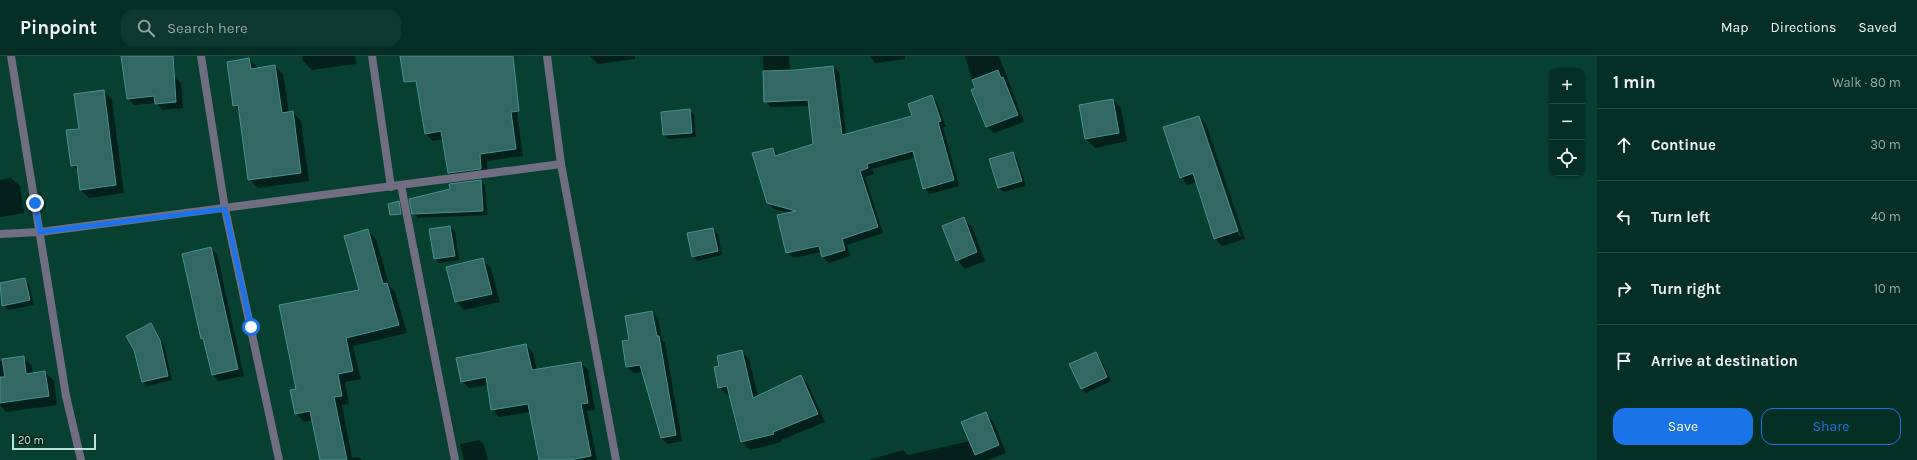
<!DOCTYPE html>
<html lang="en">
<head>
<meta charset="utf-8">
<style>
	body { margin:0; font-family:Karla,sans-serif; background:#0e372d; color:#f1f3f6 }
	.controls { position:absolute; right:12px; top:12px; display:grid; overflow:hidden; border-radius:8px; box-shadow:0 1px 3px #0004 }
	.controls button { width:36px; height:36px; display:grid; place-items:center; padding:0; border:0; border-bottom:1px solid #264a42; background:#052f25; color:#f1f3f6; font:20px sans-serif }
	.scale { position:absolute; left:12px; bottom:10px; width:84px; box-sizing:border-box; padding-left:4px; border:2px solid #bfe0d4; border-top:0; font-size:11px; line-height:14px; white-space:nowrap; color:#bfe0d4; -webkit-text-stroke:3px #06221a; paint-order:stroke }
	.stop { position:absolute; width:12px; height:12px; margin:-9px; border:3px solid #1a73e8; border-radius:50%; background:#fff }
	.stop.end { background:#1a73e8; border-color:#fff; box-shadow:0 1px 4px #0008 }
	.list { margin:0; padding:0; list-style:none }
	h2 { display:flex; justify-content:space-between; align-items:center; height:52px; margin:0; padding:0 16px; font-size:17px }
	h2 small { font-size:13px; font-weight:400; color:#97a9a7 }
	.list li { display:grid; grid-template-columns:26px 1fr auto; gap:12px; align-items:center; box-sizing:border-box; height:72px; padding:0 16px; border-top:1px solid #264a42 }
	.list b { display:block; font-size:15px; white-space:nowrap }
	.list em { font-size:13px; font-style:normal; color:#97a9a7 }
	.actions { display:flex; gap:8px; padding:12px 16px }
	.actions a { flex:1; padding:9px 0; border:1px solid #1a73e8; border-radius:12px; text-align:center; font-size:14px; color:#1a73e8 }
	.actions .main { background:#1a73e8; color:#fff }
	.icon { flex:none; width:22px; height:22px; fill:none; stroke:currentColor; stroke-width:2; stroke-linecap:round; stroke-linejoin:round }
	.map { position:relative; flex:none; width:1597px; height:404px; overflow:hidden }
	header { display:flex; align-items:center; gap:24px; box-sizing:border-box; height:56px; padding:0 20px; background:#052f25; border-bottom:1px solid #264a42 }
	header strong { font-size:19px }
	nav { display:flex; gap:22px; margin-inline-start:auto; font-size:14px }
	.search { width:280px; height:36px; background:#0e372d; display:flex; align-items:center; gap:10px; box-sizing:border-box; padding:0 14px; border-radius:12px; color:#97a9a7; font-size:15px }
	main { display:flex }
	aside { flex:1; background:#052f25 }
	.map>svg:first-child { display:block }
	.shadow { fill:#0007; fill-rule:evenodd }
	.building { fill:#326764; stroke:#46938f }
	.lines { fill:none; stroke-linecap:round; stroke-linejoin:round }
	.minor { stroke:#716e84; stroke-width:8 }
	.route { stroke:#1a73e8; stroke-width:5 }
</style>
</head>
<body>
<header>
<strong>Pinpoint</strong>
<div class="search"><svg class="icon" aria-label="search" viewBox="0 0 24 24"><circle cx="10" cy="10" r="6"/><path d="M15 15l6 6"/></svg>Search here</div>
<nav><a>Map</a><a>Directions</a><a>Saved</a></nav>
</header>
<main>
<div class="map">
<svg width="1597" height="404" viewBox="0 0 1597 404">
	<rect width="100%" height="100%" fill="#073f31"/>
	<g class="shadow">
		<polygon points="122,0 169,0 174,21 181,27 183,52 162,54 156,47 134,49 128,42"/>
		<polygon points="302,0 355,0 356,8 312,14 303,5"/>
		<polygon points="590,0 635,0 635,3 598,8"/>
		<polygon points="763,0 789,0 790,16 833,11 839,16 846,79 914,60 931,40 937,46 946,71 943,71 959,130 930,138 924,132 916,101 872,113 874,118 865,121 883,177 847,189 850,200 829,207 823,201 822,196 793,202 787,196 790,157 774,153 768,147 773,93 779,100 814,89 810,50 771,51 765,45"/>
		<polygon points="870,0 905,0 905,3 875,7"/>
		<polygon points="965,0 999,0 1024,66 994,77 986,70"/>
		<polygon points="249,3 258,12 275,10 283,18 289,57 293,56 301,65 309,125 258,132 249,123 240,55 234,49"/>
		<polygon points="104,35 112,44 124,137 89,142 81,134 78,115 72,109 80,74"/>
		<polygon points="515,43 523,100 487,105 488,120 456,124 449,117 443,83 433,85 426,78"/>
		<polygon points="1113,44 1121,52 1127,85 1095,92 1086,83 1080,50"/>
		<polygon points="689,54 694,59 696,81 669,83 664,79"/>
		<path d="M1199 61 1206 68 1245 183 1222 190 1215 182 1197 126 1188 129 1181 121ZM1201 68H1203L1241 180H1239Z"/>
		<polygon points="1013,97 1017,102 1026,130 1004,136 999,132"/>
		<polygon points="11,122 20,130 24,157 0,161 0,124"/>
		<polygon points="481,125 485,129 487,159 418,162 413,157 451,134"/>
		<polygon points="963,162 972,171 985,205 965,213 957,204"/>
		<polygon points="450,171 455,175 459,204 439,207 435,203 430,174"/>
		<polygon points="713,173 718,178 722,199 697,205 692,200"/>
		<polygon points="368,175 376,183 389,229 395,236 407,277 353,290 361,323 345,326 349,348 342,349 352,402 358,401 362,404 321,404 313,364 304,366 296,357 297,333 360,234"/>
		<polygon points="211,192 217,199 244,320 219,325 213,319 205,286 202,282"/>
		<polygon points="482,203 491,212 500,246 464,254 456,245"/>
		<polygon points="25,223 29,228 34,249 8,254 3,249 0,228"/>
		<polygon points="652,256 658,262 662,284 665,287 682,385 668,388 661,382 643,316 634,317 627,311 631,285"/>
		<polygon points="151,268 155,273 164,289 172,324 147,330 143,326"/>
		<polygon points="526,289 533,297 537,314 581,307 588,314 595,354 587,355 597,404 540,404 530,356 499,361 492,353 488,329 469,332 462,325"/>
		<polygon points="742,295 749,303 758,340 801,320 808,328 825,366 781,384 781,386 750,394 742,386 730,338 727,339 719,331"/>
		<polygon points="1095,297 1100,302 1111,325 1086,337 1082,332"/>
		<polygon points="23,301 32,310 33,318 45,316 54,325 57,349 6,356 0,349 0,305"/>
		<polygon points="986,358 993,365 1006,397 988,404 869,404 903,394 908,399 970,385"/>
		<polygon points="480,384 484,389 488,404 464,404 460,388"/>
	</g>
	<g class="building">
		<polygon points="121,0 173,0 176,46 155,48 154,40 127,43"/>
		<polygon points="400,0 513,0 519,55 511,56 516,93 480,98 481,113 448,117 441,75 425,78 416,25 404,26"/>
		<polygon points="249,2 251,13 275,9 282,57 293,55 301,117 248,124 238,49 233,50 227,6"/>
		<polygon points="833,10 842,79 912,60 908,48 932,39 941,65 938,66 954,124 923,133 913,95 867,108 868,112 860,115 878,171 842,183 845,194 822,201 819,190 786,197 777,159 796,155 767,147 752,97 773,92 775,100 813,88 808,44 764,46 763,15 796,14"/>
		<polygon points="998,14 1001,22 1003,21 1018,59 986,71 971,34 975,32 972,24"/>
		<polygon points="104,34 116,129 80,134 77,109 71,110 66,74 79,73 74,38"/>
		<polygon points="1113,43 1119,77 1085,83 1079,49"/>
		<polygon points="690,53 692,77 663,79 661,56"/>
		<polygon points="1199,60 1238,175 1214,183 1193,117 1180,122 1163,71"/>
		<polygon points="1013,96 1022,125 998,132 989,103"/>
		<polygon points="481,124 483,155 412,158 409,143 450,133 449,128"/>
		<polygon points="399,145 401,158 390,159 388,148"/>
		<polygon points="964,161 977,196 956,205 942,170"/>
		<polygon points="450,170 455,200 434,203 429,173"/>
		<polygon points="713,172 718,195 692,201 687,177"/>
		<polygon points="368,173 383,228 387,227 399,269 346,282 353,315 338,318 342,340 334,341 347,404 320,404 310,355 295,358 290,334 296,333 279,249 359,234 344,180"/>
		<polygon points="211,191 238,313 212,319 203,282 201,283 182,198"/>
		<polygon points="483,202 492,238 455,246 446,211"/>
		<polygon points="25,222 30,244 2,250 0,227"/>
		<polygon points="652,255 657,280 659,280 676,379 661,382 640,309 626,311 622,285 629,284 625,260"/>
		<polygon points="151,267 160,284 168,320 142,326 134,294 126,280"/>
		<polygon points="526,288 532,314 581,306 588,347 581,348 591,400 570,404 539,404 528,348 491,354 486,321 461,326 456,302"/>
		<polygon points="742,294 753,342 801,319 818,358 773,376 774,378 741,386 727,330 718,332 714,311 719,310 717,300"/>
		<polygon points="1096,296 1107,321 1081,333 1069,308"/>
		<polygon points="24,300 26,318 45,315 49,340 0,347 0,321 5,321 2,303"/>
		<polygon points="986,356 999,389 975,399 961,366"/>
	</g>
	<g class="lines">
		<g class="minor">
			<polyline points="11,0 66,340 81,404"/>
			<polyline points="201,0 225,153 279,404"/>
			<polyline points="372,0 391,131"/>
			<polyline points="547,0 561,108 616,404"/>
			<polyline points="401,129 455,404"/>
			<polyline points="0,178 40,176 561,108"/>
		</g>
	</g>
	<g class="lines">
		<polyline class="route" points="35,147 40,176 225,153 251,271"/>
	</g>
</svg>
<div class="controls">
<button>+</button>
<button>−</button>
<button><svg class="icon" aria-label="locate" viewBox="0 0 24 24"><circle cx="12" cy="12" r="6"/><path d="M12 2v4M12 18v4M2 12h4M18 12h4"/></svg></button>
</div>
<div class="scale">20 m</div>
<div class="stop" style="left:251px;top:271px"></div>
<div class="stop end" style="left:35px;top:147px"></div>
</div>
<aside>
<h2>1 min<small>Walk · 80 m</small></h2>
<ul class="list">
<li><svg class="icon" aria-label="ahead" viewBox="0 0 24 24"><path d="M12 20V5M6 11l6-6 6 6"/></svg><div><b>Continue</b></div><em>30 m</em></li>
<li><svg class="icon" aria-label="left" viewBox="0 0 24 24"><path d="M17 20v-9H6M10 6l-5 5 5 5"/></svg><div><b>Turn left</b></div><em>40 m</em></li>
<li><svg class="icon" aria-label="right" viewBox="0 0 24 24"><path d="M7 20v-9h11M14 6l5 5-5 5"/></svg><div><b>Turn right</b></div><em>10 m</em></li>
<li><svg class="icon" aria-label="arrive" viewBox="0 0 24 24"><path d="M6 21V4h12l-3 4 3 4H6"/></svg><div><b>Arrive at destination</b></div></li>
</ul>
<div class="actions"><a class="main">Save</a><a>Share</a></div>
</aside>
</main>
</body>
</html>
